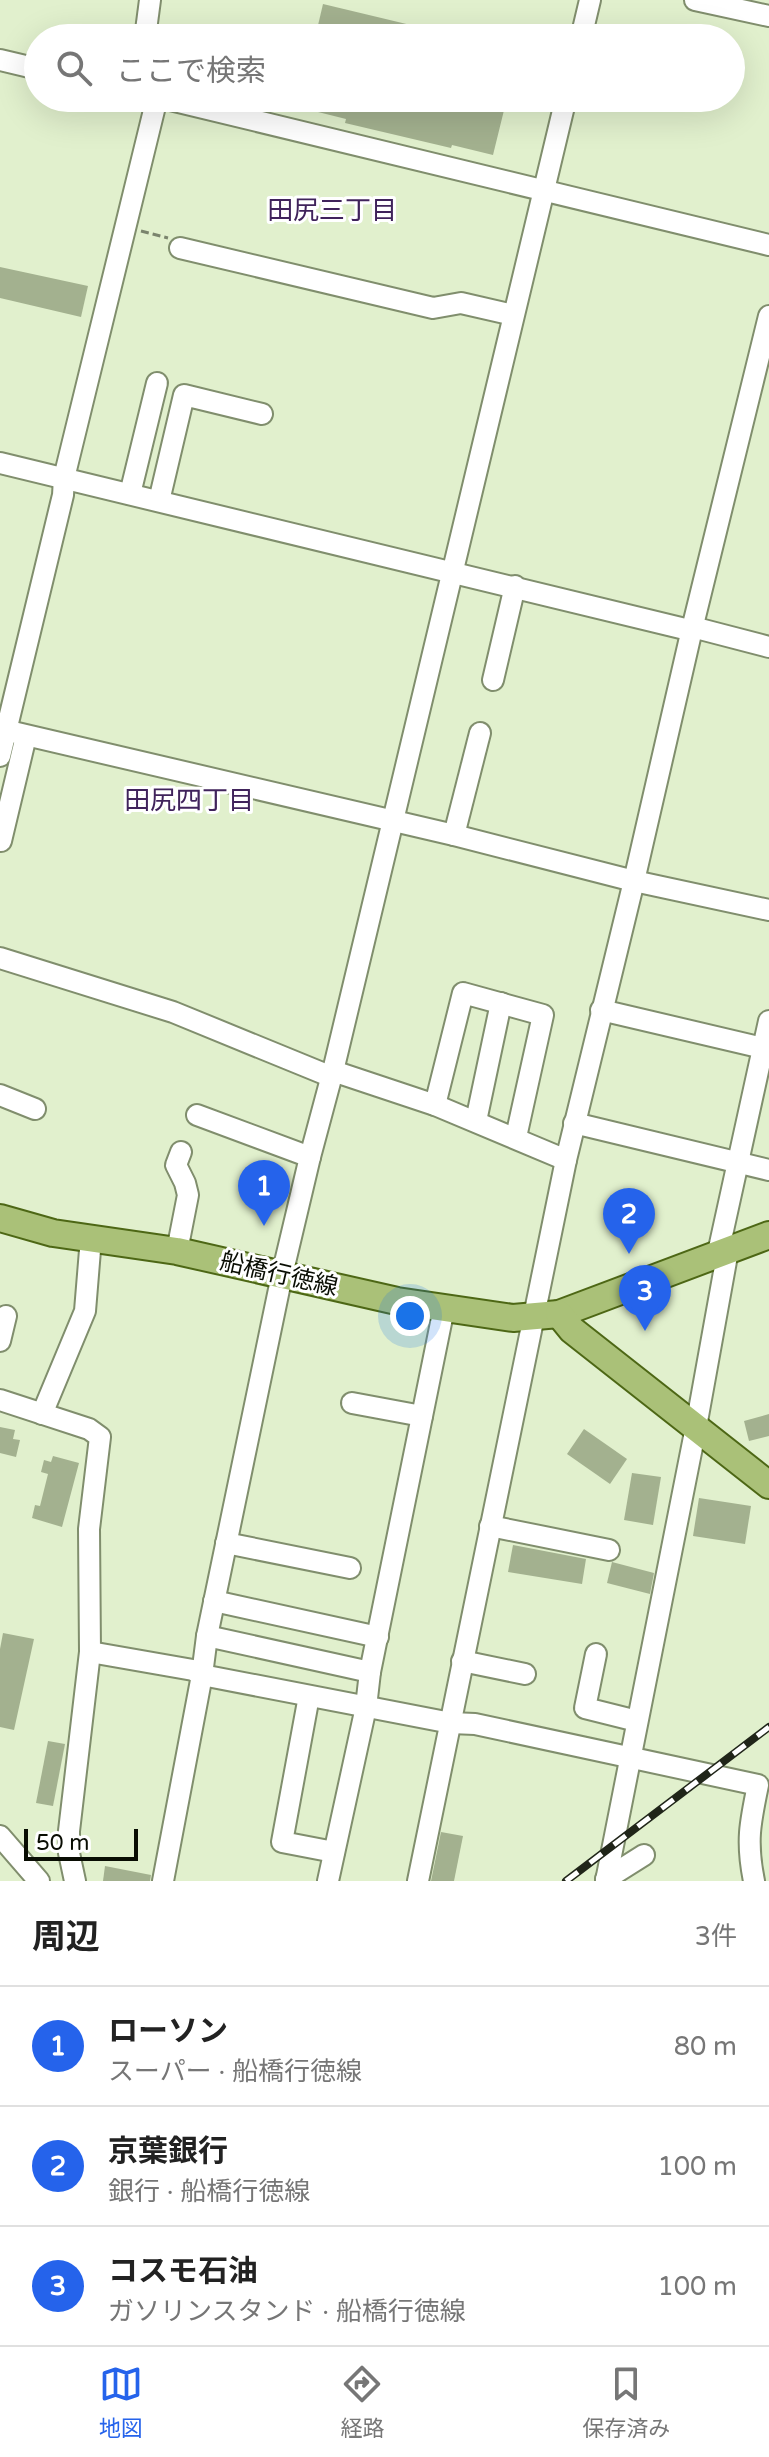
<!DOCTYPE html>
<html lang="ja">
<head>
<meta charset="utf-8">
<style>
	body { margin:0; font-family:"Varela Round","Noto Sans JP",sans-serif; background:#f6f6f6; color:#222 }
	.scale { position:absolute; left:24px; bottom:20px; width:114px; box-sizing:border-box; padding-left:8px; border:4px solid #090d03; border-top:0; font-size:22px; line-height:28px; white-space:nowrap; color:#090d03; -webkit-text-stroke:6px #fff; paint-order:stroke }
	.you { position:absolute; left:410px; top:1316px; width:28px; height:28px; margin:-20px; border:6px solid #fff; border-radius:50%; background:#1a73e8; box-shadow:0 0 0 12px #1a73e833 }
	.badge { display:grid; place-items:center; width:52px; height:52px; border-radius:50%; background:#2563eb; color:#fff; font-size:26px; font-weight:700 }
	.pin { position:absolute; translate:-50% -66px; filter:drop-shadow(0 2px 4px #0008) }
	.pin::after { content:''; position:absolute; top:42px; width:28px; height:24px; background:inherit; clip-path:polygon(0 0,100% 0,50% 100%) }
	.list { margin:0; padding:0; list-style:none }
	h2 { display:flex; justify-content:space-between; align-items:center; height:104px; margin:0; padding:0 32px; font-size:34px }
	h2 small { font-size:26px; font-weight:400; color:#767676 }
	.list li { display:grid; grid-template-columns:52px 1fr auto; gap:24px; align-items:center; box-sizing:border-box; height:120px; padding:0 32px; border-top:2px solid #e0e0e0 }
	.list b { display:block; font-size:30px; white-space:nowrap }
	.list p { margin:0; font-size:26px; white-space:nowrap; color:#767676 }
	.list em { font-size:26px; font-style:normal; color:#767676 }
	.icon { flex:none; width:44px; height:44px; fill:none; stroke:currentColor; stroke-width:2; stroke-linecap:round; stroke-linejoin:round }
	.map { position:relative; flex:none; width:769px; height:1881px; overflow:hidden }
	.search { position:absolute; background:#fff; box-shadow:0 8px 32px #0002; left:24px; right:24px; top:24px; height:88px; display:flex; align-items:center; gap:20px; box-sizing:border-box; padding:0 28px; border-radius:44px; color:#767676; font-size:30px }
	.sheet { height:464px; background:#fff }
	nav { display:flex; justify-content:space-around; align-items:center; box-sizing:border-box; height:112px; border-top:2px solid #e0e0e0; background:#fff; font-size:22px; color:#767676 }
	nav a { display:grid; justify-items:center; gap:4px }
	nav .on { color:#2563eb }
	.map>svg:first-child { display:block }
	.building { fill:#a3b18f }
	.lines { fill:none; stroke-linecap:round; stroke-linejoin:round }
	.minor-casing { stroke:#808e6d; stroke-width:24 }
	.major-casing { stroke:#4d6715; stroke-width:30 }
	.path { stroke:#7a846d; stroke-width:3; stroke-dasharray:8 4; stroke-linecap:butt }
	.minor { stroke:#fff; stroke-width:20 }
	.major { stroke:#aac178; stroke-width:26 }
	.rail-casing { stroke:#202519; stroke-width:8 }
	.rail { stroke:#fff; stroke-width:5; stroke-dasharray:15; stroke-linecap:butt }
	.labels { text-anchor:middle; stroke-width:6; stroke-linejoin:round; paint-order:stroke }
	.street-label { font-size:24px; fill:#090d03; stroke:#fff }
	.neighbourhood-label { font-size:26px; fill:#40235b; stroke:#fff }
</style>
</head>
<body>
<div class="map">
<svg width="769" height="1881" viewBox="0 0 769 1881">
	<rect width="100%" height="100%" fill="#e1f0cd"/>
	<g class="building">
		<polygon points="323,4 444,33 443,38 315,38"/>
		<polygon points="322,98 507,98 493,155 452,145 451,148 345,123 346,119 318,112"/>
		<polygon points="0,267 88,286 81,317 0,298"/>
		<polygon points="769,1414 769,1436 749,1441 744,1421"/>
		<polygon points="0,1427 15,1430 13,1439 20,1440 16,1457 0,1453"/>
		<polygon points="584,1429 627,1459 610,1484 567,1454"/>
		<polygon points="53,1456 79,1463 62,1527 32,1518 35,1505 40,1506 48,1474 41,1472 44,1460 51,1462"/>
		<polygon points="632,1473 661,1477 653,1525 624,1520"/>
		<polygon points="699,1498 751,1506 745,1544 693,1536"/>
		<polygon points="513,1545 586,1559 582,1584 508,1572"/>
		<polygon points="612,1562 654,1573 650,1594 607,1583"/>
		<polygon points="3,1633 34,1639 14,1730 0,1727 0,1649"/>
		<polygon points="48,1741 65,1744 53,1806 36,1803"/>
		<polygon points="441,1832 463,1836 454,1881 431,1881"/>
		<polygon points="105,1866 151,1875 150,1881 103,1881"/>
	</g>
	<g class="lines">
		<defs>
			<g id="minor">
				<polyline points="695,0 769,16"/>
				<polyline points="145,38 150,0"/>
				<polyline points="581,38 590,0"/>
				<polyline points="0,60 38,69"/>
				<polyline points="162,98 769,245"/>
				<polyline points="180,248 433,308 461,303 513,315"/>
				<polyline points="0,463 685,629 700,629 769,647"/>
				<polyline points="130,494 157,383"/>
				<polyline points="159,501 184,395 262,414"/>
				<polyline points="493,680 515,586"/>
				<polyline points="0,729 454,835 634,881 769,910"/>
				<polyline points="0,756 63,495 64,478 157,98"/>
				<polyline points="454,835 480,733"/>
				<polyline points="1,841 26,736"/>
				<polyline points="0,958 173,1012 332,1077"/>
				<polyline points="601,1010 763,1048"/>
				<polyline points="333,1071 435,1105 566,1160"/>
				<polyline points="0,1095 35,1109"/>
				<polyline points="435,1105 463,993 543,1015 516,1137"/>
				<polyline points="197,1115 310,1157"/>
				<polyline points="476,1121 501,1003"/>
				<polyline points="574,1123 769,1170"/>
				<polyline points="177,1251 188,1195 185,1183 176,1165 181,1152"/>
				<polyline points="718,1253 769,1021"/>
				<polyline points="0,1341 6,1316"/>
				<polyline points="0,1400 89,1429 100,1437 89,1529 90,1652 69,1831 69,1853 75,1881"/>
				<polyline points="352,1403 422,1416"/>
				<polyline points="42,1414 85,1311 91,1238"/>
				<polyline points="490,1526 609,1550"/>
				<polyline points="226,1543 350,1568"/>
				<polyline points="214,1601 378,1637"/>
				<polyline points="207,1636 370,1672"/>
				<path d="M90 1652 193 1670 202 1675 451 1723 475 1724 758 1785C750 1823 746 1842 754 1881"/>
				<polyline points="596,1654 585,1708 637,1721"/>
				<polyline points="462,1661 525,1674"/>
				<polyline points="309,1696 282,1842 334,1852"/>
				<polyline points="0,1836 39,1881"/>
				<polyline points="606,1879 644,1855"/>
				<polyline points="163,1881 202,1675 207,1636 282,1275 310,1157 333,1071 566,98"/>
				<polyline points="328,1881 366,1707 370,1672 444,1308"/>
				<polyline points="418,1881 566,1160 634,881 692,629 769,316"/>
				<polyline points="606,1881 696,1427 728,1250"/>
			</g>
			<g id="major">
				<polyline points="0,1218 53,1233 177,1251 397,1301 513,1318 559,1314 769,1235"/>
				<polyline points="559,1314 572,1330 769,1485"/>
			</g>
		</defs>
		<use href="#minor" class="minor-casing"/>
		<use href="#major" class="major-casing"/>
		<polyline class="path" points="141,231 168,238"/>
		<use href="#minor" class="minor"/>
		<use href="#major" class="major"/>
		<defs>
			<polyline id="rail" points="566,1881 769,1727"/>
		</defs>
		<use href="#rail" class="rail-casing"/>
		<use href="#rail" class="rail"/>
	</g>
	<g class="labels">
		<g class="street-label">
			<text transform="translate(279 1274) rotate(13)" y="8">船橋行徳線</text>
		</g>
		<g class="neighbourhood-label">
			<text x="332" y="219">田尻三丁目</text>
			<text x="189" y="809">田尻四丁目</text>
		</g>
	</g>
</svg>
<div class="scale">50 m</div>
<div class="you"></div>
<div class="pin badge" style="left:264px;top:1226px">1</div>
<div class="pin badge" style="left:629px;top:1254px">2</div>
<div class="pin badge" style="left:645px;top:1331px">3</div>
<div class="search"><svg class="icon" aria-label="search" viewBox="0 0 24 24"><circle cx="10" cy="10" r="6"/><path d="M15 15l6 6"/></svg>ここで検索</div>
</div>
<section class="sheet">
<h2>周辺<small>3件</small></h2>
<ul class="list">
<li><span class="badge">1</span><div><b>ローソン</b><p>スーパー · 船橋行徳線</p></div><em>80 m</em></li>
<li><span class="badge">2</span><div><b>京葉銀行</b><p>銀行 · 船橋行徳線</p></div><em>100 m</em></li>
<li><span class="badge">3</span><div><b>コスモ石油</b><p>ガソリンスタンド · 船橋行徳線</p></div><em>100 m</em></li>
</ul>
</section>
<nav>
<a class="on"><svg class="icon" aria-label="map" viewBox="0 0 24 24"><path d="M3 6l6-2 6 2 6-2v14l-6 2-6-2-6 2zM9 4v14M15 6v14"/></svg>地図</a>
<a><svg class="icon" aria-label="directions" viewBox="0 0 24 24"><path d="M12 3l9 9-9 9-9-9zM9 14v-3h6M13 9l2 2-2 2"/></svg>経路</a>
<a><svg class="icon" aria-label="saved" viewBox="0 0 24 24"><path d="M7 4h10v16l-5-4-5 4z"/></svg>保存済み</a>
</nav>
</body>
</html>
